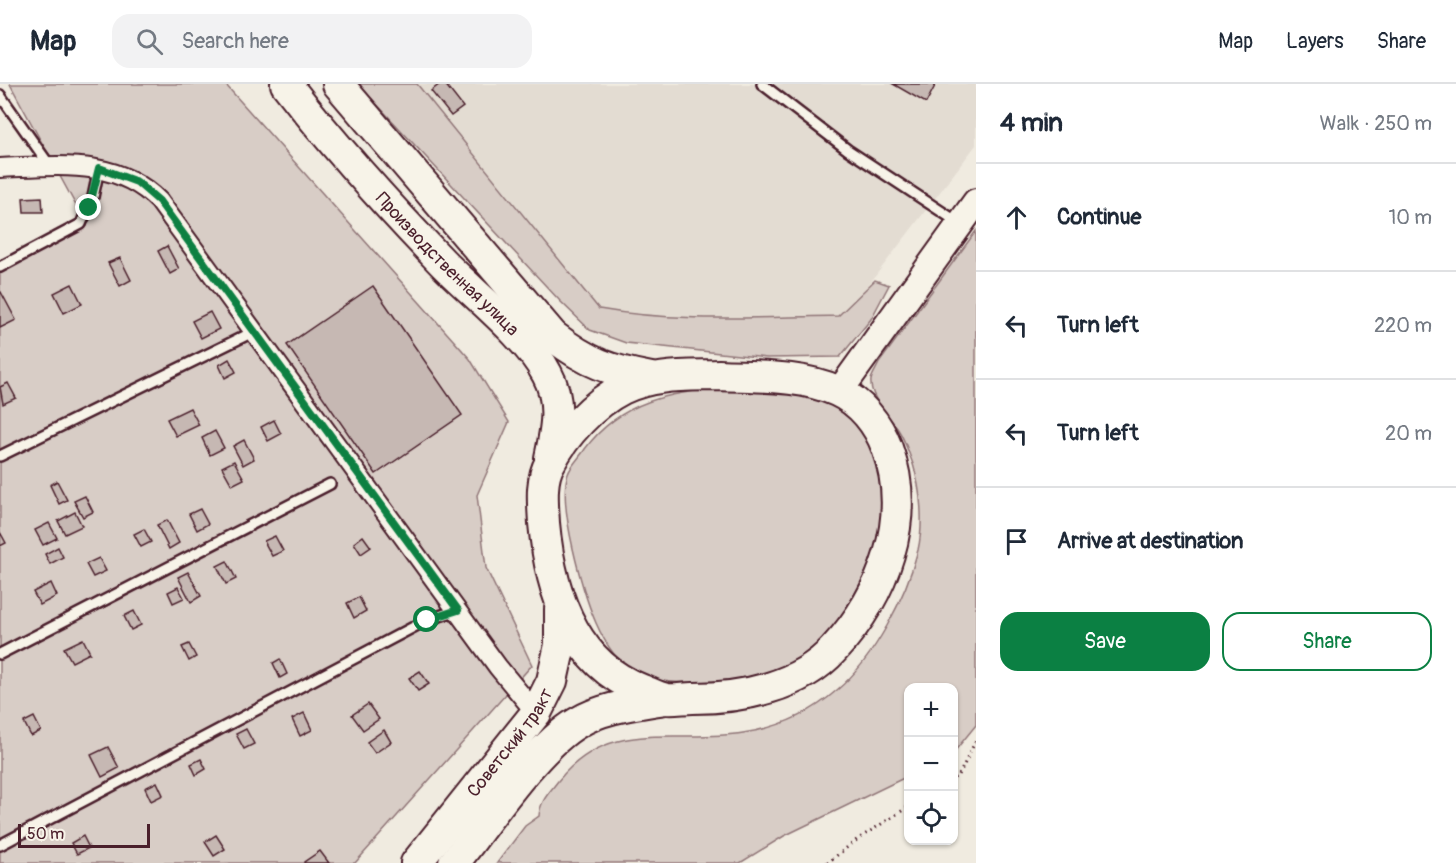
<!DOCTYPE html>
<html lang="en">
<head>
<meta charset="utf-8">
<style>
	body { margin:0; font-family:Pangolin,sans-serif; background:#f2f2f3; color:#1f2937 }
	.controls { position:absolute; right:18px; bottom:18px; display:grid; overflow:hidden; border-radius:12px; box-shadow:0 2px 4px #0004 }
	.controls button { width:54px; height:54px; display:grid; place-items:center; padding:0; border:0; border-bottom:2px solid #e0e1e3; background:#fff; color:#1f2937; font:30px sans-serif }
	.scale { position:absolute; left:18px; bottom:15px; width:132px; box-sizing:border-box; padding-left:6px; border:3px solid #4a1f2b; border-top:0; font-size:16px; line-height:21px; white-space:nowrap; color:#4a1f2b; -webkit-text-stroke:4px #f7f3e8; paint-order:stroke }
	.stop { position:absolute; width:18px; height:18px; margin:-14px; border:4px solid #0b8043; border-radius:50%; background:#fff }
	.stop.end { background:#0b8043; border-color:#fff; box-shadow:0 2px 6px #0008 }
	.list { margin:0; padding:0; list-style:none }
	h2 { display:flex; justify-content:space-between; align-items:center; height:78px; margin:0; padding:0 24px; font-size:26px }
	h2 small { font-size:20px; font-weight:400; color:#747a83 }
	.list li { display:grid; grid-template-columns:39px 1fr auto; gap:18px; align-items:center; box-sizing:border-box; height:108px; padding:0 24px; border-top:2px solid #e0e1e3 }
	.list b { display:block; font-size:22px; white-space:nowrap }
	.list em { font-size:20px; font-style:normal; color:#747a83 }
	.actions { display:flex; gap:12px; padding:18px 24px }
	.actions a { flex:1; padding:14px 0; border:2px solid #0b8043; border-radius:18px; text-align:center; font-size:21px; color:#0b8043 }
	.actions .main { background:#0b8043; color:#fff }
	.icon { flex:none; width:33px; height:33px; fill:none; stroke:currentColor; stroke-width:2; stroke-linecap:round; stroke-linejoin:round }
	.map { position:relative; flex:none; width:976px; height:779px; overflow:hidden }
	header { display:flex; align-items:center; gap:36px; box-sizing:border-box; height:84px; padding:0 30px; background:#fff; border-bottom:2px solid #e0e1e3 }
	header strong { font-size:28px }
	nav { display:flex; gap:33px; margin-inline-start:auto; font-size:21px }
	.search { width:420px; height:54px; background:#f2f2f3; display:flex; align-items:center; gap:15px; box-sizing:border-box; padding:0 21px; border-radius:18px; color:#747a83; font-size:22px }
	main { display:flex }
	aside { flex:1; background:#fff }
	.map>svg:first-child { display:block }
	.built { fill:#e3dcd2 }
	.green { fill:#d8cdc6; stroke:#917678; stroke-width:1.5 }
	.building { fill:#c6b8b3; stroke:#4a1f2b; stroke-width:1.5 }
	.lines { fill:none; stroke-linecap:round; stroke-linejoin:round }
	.service-casing { stroke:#4a1f2b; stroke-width:14 }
	.minor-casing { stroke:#4a1f2b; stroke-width:22 }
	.secondary-casing { stroke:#4a1f2b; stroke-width:30 }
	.trunk-casing { stroke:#4a1f2b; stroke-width:34 }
	.path { stroke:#4a1f2b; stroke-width:3; stroke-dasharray:1.5 4.5; stroke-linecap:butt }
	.service { stroke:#f7f3e8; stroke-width:9 }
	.minor { stroke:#f7f3e8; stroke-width:18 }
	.secondary { stroke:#f7f3e8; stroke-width:26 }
	.trunk { stroke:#f7f3e8; stroke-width:30 }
	.route { stroke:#0b8043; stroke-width:8 }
	.labels { text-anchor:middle; stroke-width:4.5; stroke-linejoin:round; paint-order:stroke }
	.street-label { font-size:18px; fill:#4a1f2b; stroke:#f7f3e8 }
</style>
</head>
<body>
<header>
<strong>Map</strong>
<div class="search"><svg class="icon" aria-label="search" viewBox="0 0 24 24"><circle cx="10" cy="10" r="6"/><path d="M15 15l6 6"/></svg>Search here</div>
<nav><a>Map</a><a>Layers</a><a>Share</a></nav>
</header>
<main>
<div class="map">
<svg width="976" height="779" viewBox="0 0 976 779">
	<rect width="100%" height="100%" fill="#f0ebe0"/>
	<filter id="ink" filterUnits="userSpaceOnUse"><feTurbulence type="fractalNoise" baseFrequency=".0167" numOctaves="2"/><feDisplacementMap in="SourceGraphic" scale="12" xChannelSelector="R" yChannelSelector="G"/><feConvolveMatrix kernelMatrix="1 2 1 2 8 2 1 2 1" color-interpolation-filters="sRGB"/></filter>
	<g filter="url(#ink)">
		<polygon class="built" points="399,0 976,0 976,61 830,251 598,238"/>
		<g class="green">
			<polygon points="10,0 225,0 470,275 509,338 477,411 486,484 532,581 355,779 0,779 0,187 87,142"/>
			<path d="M358 0H417L599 225C677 239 759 233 838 232L875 196 889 201 871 235 840 273 767 274 626 259 590 246 560 217Z"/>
			<path d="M976 147V641L954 668V604H908V692L784 752 740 779H497L525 742 539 732C540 717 549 709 558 697 610 632 674 660 743 649 778 644 811 629 837 606 874 575 906 513 918 466 924 440 921 406 913 380 909 370 905 356 899 347 890 332 869 314 871 296 872 291 877 284 879 279Z"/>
			<path d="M729 303C751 306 817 312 832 320 875 343 891 399 883 445 881 455 876 464 872 473 855 516 830 557 789 581 763 597 727 596 697 598 644 601 618 589 596 539 583 509 557 420 568 390 571 381 580 373 585 365 621 316 672 308 729 303Z"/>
		</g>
		<g class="building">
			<polygon points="440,0 445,0 463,23 451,32 431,7"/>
			<polygon points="893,0 936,0 926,19"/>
			<polygon points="42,113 43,128 24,128 23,114"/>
			<polygon points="167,162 179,185 170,190 158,167"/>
			<polygon points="120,174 131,196 120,202 108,179"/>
			<polygon points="72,200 82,220 64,229 54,209"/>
			<polygon points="373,202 462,331 376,390 287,261"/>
			<polygon points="1,208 16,236 0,244 0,209"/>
			<polygon points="210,228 219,245 201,254 192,237"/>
			<polygon points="229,275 236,288 225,294 219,281"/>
			<polygon points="8,299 16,314 3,320 0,303"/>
			<polygon points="190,324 199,341 176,352 167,335"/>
			<polygon points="274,336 281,350 268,357 261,343"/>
			<polygon points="215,347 224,364 210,371 202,354"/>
			<polygon points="244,356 254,375 243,381 233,362"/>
			<polygon points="234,377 244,395 232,401 222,383"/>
			<polygon points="57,397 67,416 59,420 50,401"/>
			<polygon points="85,412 93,428 83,433 74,417"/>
			<polygon points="200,425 208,440 197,446 189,430"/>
			<polygon points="75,428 82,442 65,450 58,437"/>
			<polygon points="167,436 179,459 169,465 157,441"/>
			<polygon points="49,439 57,454 43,461 35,446"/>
			<polygon points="144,445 151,458 141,463 134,450"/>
			<polygon points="0,448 6,459 0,462"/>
			<polygon points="275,452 283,467 272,472 264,457"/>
			<polygon points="363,452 371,463 361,470 354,459"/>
			<polygon points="58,463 63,473 50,480 45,470"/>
			<polygon points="99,474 106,487 93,493 86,480"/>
			<polygon points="227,477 236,495 226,500 217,482"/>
			<polygon points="188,488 201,512 191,518 178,493"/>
			<polygon points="51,499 57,512 40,521 33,508"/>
			<polygon points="178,503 184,514 173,519 168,508"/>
			<polygon points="359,513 366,527 354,534 347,519"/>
			<polygon points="134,527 141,541 131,546 124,532"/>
			<polygon points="83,555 90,569 72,578 64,564"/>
			<polygon points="189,560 196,573 189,577 182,563"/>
			<polygon points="280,575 287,590 280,594 273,579"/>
			<polygon points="420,587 429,600 418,607 409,594"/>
			<polygon points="368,620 379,635 363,646 352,631"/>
			<polygon points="304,629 312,646 300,652 292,635"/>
			<polygon points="34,633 41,647 31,652 24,638"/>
			<polygon points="246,645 254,660 244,665 236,650"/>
			<polygon points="384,646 391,658 375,669 367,658"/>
			<polygon points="108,663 119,684 102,693 91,671"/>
			<polygon points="201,675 206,685 196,691 191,680"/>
			<polygon points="157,698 163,711 151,717 145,704"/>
			<polygon points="216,751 225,765 214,772 205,758"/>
			<polygon points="83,752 89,764 77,770 71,759"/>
			<polygon points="320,767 329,779 304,779 304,778"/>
		</g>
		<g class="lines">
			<defs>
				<g id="service">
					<polyline points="762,0 848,66 959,139"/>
					<polyline points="0,11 50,82"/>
					<polyline points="0,183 81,140 93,113 99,84"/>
					<polyline points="0,372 255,247"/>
					<polyline points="0,570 330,400"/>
					<polyline points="0,761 427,536 458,526"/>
				</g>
				<path id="minor" d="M0 84C57 82 116 73 159 117L498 583 536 629"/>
				<polyline id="secondary" points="839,308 976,118"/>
				<g id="trunk">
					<path id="s1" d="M286 0C334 62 387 121 442 178 473 210 527 251 547 290 562 317 556 346 550 374"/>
					<path d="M338 0 553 252C588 279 609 286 651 294"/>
					<path d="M719 291C758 293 801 291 837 307 861 318 878 340 887 364 913 434 884 511 834 565 800 603 742 614 693 614 684 614 674 616 666 615 657 613 648 608 640 605 572 578 550 505 544 439 543 420 540 396 550 379 564 351 594 319 622 305 653 290 685 292 719 291Z"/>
					<path id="s2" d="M416 779 536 629 552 597 560 561V525"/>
					<path d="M454 779C485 740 536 663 577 639 603 623 636 620 665 615"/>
				</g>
			</defs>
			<use href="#service" class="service-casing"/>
			<use href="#minor" class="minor-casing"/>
			<use href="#secondary" class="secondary-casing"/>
			<use href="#trunk" class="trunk-casing"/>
			<g class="path">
				<polyline points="954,694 959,691 976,656"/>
				<polyline points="827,779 858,755 908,723"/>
			</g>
			<use href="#service" class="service"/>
			<use href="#minor" class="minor"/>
			<use href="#secondary" class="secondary"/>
			<use href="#trunk" class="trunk"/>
		</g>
	</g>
	<g class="lines" filter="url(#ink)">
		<polyline class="route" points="89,124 99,84 137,98 159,117 458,526 427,536"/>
	</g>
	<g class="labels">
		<g class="street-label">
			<text dy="6" stroke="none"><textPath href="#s1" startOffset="242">Производственная улица</textPath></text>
			<text dy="6" stroke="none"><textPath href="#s2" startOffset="153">Советский тракт</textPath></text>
		</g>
	</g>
</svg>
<div class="controls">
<button>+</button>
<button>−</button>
<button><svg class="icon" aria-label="locate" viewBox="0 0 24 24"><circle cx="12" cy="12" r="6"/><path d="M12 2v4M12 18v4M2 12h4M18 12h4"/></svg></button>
</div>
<div class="scale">50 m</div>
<div class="stop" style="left:427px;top:536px"></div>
<div class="stop end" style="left:89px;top:124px"></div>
</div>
<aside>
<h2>4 min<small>Walk · 250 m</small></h2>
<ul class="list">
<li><svg class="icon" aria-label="ahead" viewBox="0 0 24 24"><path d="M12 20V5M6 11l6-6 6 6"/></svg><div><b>Continue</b></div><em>10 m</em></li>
<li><svg class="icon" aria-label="left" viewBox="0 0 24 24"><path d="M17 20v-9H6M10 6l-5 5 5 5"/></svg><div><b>Turn left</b></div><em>220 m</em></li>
<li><svg class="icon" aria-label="left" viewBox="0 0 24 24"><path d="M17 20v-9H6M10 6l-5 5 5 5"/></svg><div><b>Turn left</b></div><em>20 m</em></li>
<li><svg class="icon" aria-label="arrive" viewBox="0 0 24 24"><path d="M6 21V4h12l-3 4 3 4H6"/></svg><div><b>Arrive at destination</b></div></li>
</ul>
<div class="actions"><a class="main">Save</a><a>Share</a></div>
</aside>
</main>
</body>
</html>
